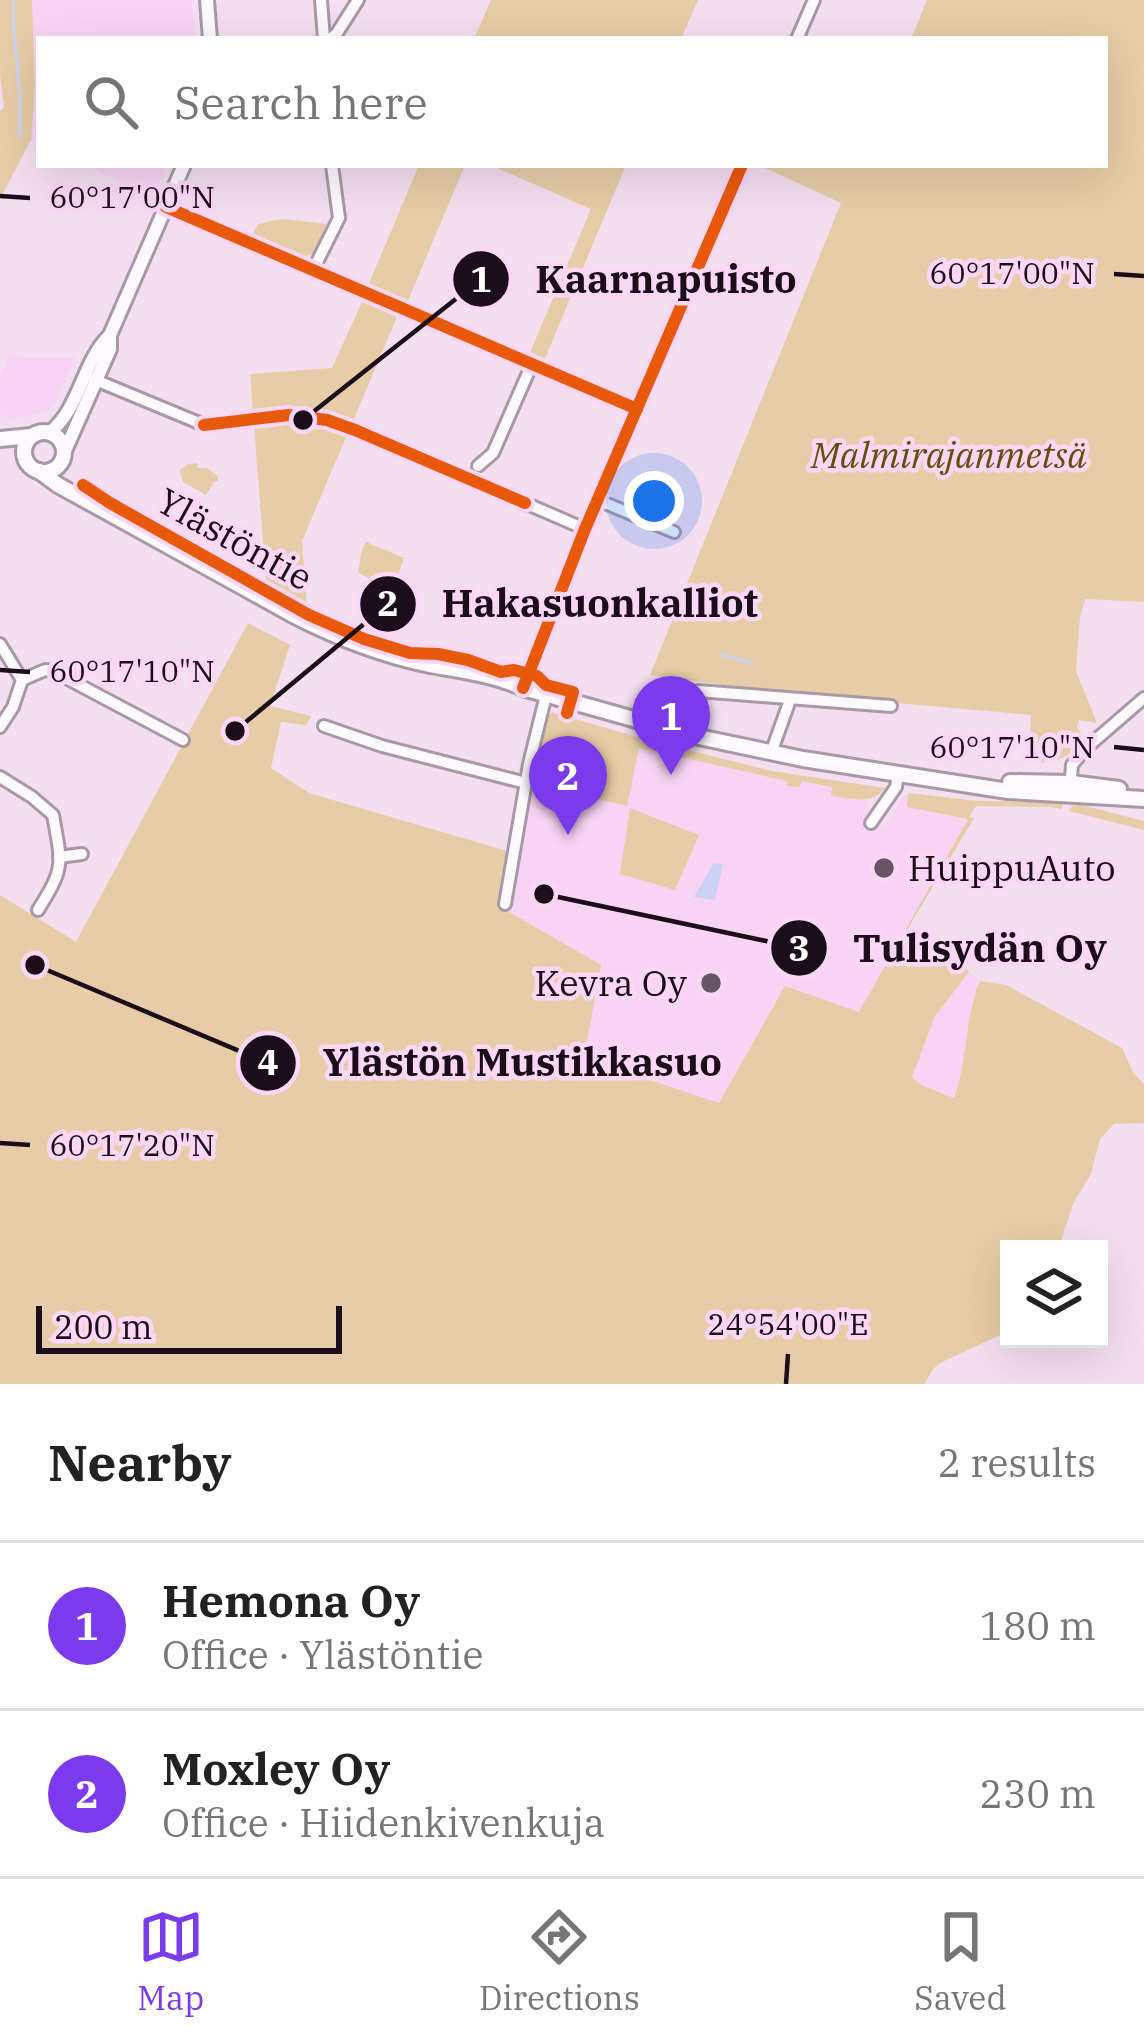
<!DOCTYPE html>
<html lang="en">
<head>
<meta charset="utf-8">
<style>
	body { margin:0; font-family:"IBM Plex Serif",serif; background:#f2f2f2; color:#222 }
	.controls { position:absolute; right:36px; bottom:36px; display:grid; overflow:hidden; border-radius:0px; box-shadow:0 12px 48px #0002 }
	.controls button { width:108px; height:108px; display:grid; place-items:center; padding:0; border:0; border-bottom:3px solid #e0e0e0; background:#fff; color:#222; font:60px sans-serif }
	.scale { position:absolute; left:36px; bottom:30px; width:306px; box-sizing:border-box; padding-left:12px; border:6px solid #1c0d1a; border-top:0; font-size:33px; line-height:42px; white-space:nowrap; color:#1c0d1a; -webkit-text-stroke:9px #fbd7f6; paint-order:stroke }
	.you { position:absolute; left:654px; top:501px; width:42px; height:42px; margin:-30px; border:9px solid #fff; border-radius:50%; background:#1a73e8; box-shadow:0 0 0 18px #1a73e833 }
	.badge { display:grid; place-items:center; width:78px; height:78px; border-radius:50%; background:#7c3aed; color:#fff; font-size:39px; font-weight:700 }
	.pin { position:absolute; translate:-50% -99px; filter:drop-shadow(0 3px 6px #0008) }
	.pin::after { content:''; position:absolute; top:63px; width:42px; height:36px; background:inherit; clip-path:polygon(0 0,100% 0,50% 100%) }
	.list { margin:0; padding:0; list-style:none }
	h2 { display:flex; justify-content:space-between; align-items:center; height:156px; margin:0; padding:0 48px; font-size:51px }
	h2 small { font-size:39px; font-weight:400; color:#767676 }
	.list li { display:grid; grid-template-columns:78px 1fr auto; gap:36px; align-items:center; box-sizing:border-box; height:168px; padding:0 48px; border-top:3px solid #e0e0e0 }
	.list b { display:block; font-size:45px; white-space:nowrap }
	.list p { margin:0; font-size:39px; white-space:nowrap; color:#767676 }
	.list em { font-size:39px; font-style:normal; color:#767676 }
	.icon { flex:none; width:66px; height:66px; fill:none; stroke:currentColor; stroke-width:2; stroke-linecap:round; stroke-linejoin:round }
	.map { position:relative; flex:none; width:1144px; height:1384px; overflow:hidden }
	.search { position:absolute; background:#fff; box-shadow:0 12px 48px #0002; left:36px; right:36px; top:36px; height:132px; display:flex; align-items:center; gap:30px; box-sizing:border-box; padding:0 42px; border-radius:0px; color:#767676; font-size:45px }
	.sheet { height:492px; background:#fff }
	nav { display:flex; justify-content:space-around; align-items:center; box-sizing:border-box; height:168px; border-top:3px solid #e0e0e0; background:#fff; font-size:33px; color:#767676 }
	nav a { display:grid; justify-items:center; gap:6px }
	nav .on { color:#7c3aed }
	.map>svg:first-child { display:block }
	.built { fill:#f8d4f4 }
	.green { fill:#e6cda7 }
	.water { fill:#ccd1f6 }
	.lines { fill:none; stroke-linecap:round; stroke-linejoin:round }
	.stream { stroke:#ccd1f6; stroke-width:3 }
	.minor-casing { stroke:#a999a7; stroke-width:16 }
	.tertiary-casing { stroke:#a999a7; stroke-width:18 }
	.secondary-casing { stroke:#a999a7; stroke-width:20 }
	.minor { stroke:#fdfafd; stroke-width:10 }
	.tertiary { stroke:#fdfafd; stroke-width:12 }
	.secondary { stroke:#fdfafd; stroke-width:14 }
	.cycleway-casing { stroke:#fbd7f6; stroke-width:20 }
	.cycleway { stroke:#e8590c; stroke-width:12 }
	.ticks { fill:none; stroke:#1c0d1a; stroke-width:4.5 }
	.poi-dot { fill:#675665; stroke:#fbd7f6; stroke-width:4.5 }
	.labels { text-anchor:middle; stroke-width:9; stroke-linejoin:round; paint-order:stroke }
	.park-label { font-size:36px; font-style:italic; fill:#644f0a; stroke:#fbd7f6 }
	.street-label { font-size:36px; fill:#1c0d1a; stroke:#fbd7f6 }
	.poi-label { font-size:36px; fill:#1c0d1a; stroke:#fbd7f6; text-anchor:start }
	.ticks-label { font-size:30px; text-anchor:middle; fill:#1c0d1a; stroke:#fbd7f6; stroke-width:9; stroke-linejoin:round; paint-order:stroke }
	.leader { fill:none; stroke:#1c0d1a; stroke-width:4.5 }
	.callout-dot { fill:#1c0d1a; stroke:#fbd7f6; stroke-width:4.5 }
	.mark-label { font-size:36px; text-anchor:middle; font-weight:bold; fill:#fff }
	.callout-label { font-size:39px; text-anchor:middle; font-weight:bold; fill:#1c0d1a; stroke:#fbd7f6; stroke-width:9; stroke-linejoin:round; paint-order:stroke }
</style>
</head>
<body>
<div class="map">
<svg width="1144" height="1384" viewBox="0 0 1144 1384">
	<rect width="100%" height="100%" fill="#f3dff0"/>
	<g class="built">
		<polygon points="32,0 191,0 195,39 39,39 39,144 31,140 35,88"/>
		<polygon points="85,165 168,165 152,196"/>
		<polygon points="10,352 26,357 76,357 55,404 49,410 14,420 0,414 0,376"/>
		<polygon points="639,748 788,781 787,785 802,781 833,787 832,796 868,800 870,822 885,826 904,795 976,806 859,1013 785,986 719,1103 583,1058 496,905 507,851 519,853 533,784 626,806"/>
		<polygon points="969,972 980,981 972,1001 960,1081 953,1098 921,1085 912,1077 935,1016"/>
	</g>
	<g class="green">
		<polygon points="0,0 32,0 35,88 31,140 0,199 0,111 4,107 0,75"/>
		<polygon points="491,0 698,0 681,39 474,39"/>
		<path d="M927 0H1144V602L1085 599 1080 617 1076 671 1097 723 1079 720 1077 727 1083 736C1075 757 1049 767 1029 761L1031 715 783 693 650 675 841 203 759 165H1105V39H911Z"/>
		<polygon points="419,165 465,165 407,303 368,286"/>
		<polygon points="490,165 626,165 544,361 529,355 591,209"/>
		<polygon points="282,219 327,224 313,254 301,257 252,236 258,224"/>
		<polygon points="362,302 397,317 302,541 307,604 266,581 250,374 332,368"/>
		<polygon points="197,463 198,468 207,468 218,476 218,481 214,482 206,495 183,482 180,470 188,464"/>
		<polygon points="366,542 404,558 397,578 384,572 379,582 358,573 362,550"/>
		<path d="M248 623 290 645 270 706 311 716 306 725 281 722 271 768 309 793 507 851 497 905 601 965 584 1058 719 1103 785 986 859 1012 968 819 907 807 908 793 978 801 1064 802 1061 809 1051 807 976 806 969 817 974 818 907 930 957 956 969 972 935 1016 912 1077 921 1085 954 1098C968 1060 964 1019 980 981L1006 985 1122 1048 1133 1072 1144 1084V1123L1114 1124 1100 1139 1091 1174 1074 1202 1058 1249H1009V1331L942 1362 934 1368 924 1384H0V895L76 942Z"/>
		<path d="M552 712 640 738V741L646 743 648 740 772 771 885 788C872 806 851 798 831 796L832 787 802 781 799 787 787 786V781L639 748 627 806 533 784 545 720Z"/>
		<polygon points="1074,803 1144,821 1144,830 1069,811"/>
		<polygon points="630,808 699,835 675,890 620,874"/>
	</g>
	<polygon class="water" points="714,863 723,864 715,900 694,897"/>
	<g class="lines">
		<g class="stream">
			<path d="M13 0C12 46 24 91 19 137"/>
			<polyline points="722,655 753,663"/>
		</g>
		<defs>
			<g id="minor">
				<polyline points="321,0 324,39"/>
				<polyline points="330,39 337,33 358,0"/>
				<polyline points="797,39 814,0"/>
				<polyline points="166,207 637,409"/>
				<polyline points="313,270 339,218 332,165"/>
				<polyline points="93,379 204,425"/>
				<polyline points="478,466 493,453 532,364"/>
				<polyline points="598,500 674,532"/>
				<polyline points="525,503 585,529"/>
				<polyline points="0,644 22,680 13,707 0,727"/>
				<polyline points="22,680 45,670 53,671 183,740"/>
				<polyline points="523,688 585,529 742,165"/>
				<polyline points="698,691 891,706"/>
				<polyline points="324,726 382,746 526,783"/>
				<polyline points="771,753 790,700"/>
				<path d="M0 777 32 797 53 815C62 865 65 867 38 910"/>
				<polyline points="1070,789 1072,765 1085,749 1144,698"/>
				<polyline points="871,823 896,787 898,774"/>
				<polyline points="59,857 82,854"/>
				<polyline points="505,904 529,764 546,695"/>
			</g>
			<g id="tertiary">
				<polyline points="207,0 210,39"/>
				<path d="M49 433C80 409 82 363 109 336"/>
				<polyline points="64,453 110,349 110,335 184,165"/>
			</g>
			<g id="secondary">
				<circle cx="44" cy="452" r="20"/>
				<polyline points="0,439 32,436"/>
				<path d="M39 471 58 485 295 616C338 638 382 655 430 665 463 671 493 674 523 688L694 736 803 759 1008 791 1144 799"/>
				<polyline points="1010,782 1071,783 1119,789"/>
			</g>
		</defs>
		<use href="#minor" class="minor-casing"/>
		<use href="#tertiary" class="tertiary-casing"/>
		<use href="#secondary" class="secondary-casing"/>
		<use href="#minor" class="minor"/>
		<use href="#tertiary" class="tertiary"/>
		<use href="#secondary" class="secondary"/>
		<defs>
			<g id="cycleway">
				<polyline points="166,207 637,409"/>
				<polyline points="204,425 288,415 327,420 355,430 525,503"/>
				<polyline points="83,485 110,503 309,615 364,639 410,653 438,654 468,660 501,672 514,670 537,676 546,685 573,692 567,713"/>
				<polyline points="523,688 585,529 742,165"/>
			</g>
		</defs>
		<use href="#cycleway" class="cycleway-casing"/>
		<use href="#cycleway" class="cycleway"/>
	</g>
	<path class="ticks" d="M0 196 30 198M1114 274 1144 276M0 670 30 672M1114 747 1144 750M0 1143 30 1145M786 1384 788 1354"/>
	<g class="poi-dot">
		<circle cx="884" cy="868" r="12"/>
		<circle cx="711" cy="983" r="12"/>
	</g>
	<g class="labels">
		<g class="park-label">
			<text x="949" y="468">Malmirajanmetsä</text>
		</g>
		<g class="street-label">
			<text transform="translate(235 539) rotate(29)" y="13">Ylästöntie</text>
		</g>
		<g class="poi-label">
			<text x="908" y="881">HuippuAuto</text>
			<text x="687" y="996" text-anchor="end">Kevra Oy</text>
		</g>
	</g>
	<g class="ticks-label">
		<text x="132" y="208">60°17'00"N</text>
		<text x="1012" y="284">60°17'00"N</text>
		<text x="132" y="682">60°17'10"N</text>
		<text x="1012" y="758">60°17'10"N</text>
		<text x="132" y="1156">60°17'20"N</text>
		<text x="788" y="1335">24°54'00"E</text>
	</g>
	<path class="leader" d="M303 420L481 279M235 731L388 604M544 894L799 948M35 965L268 1063"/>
	<g class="callout-dot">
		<circle cx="303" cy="420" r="12"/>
		<circle cx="235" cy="731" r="12"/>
		<circle cx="544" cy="894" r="12"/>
		<circle cx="35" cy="965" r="12"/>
		<circle cx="481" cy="279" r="30"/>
		<circle cx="388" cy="604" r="30"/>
		<circle cx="799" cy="948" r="30"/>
		<circle cx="268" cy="1063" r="30"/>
	</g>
	<g class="mark-label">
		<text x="481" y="292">1</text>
		<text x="388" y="616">2</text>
		<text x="799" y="961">3</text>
		<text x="268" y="1075">4</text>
	</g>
	<g class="callout-label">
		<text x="666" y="293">Kaarnapuisto</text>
		<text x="600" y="617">Hakasuonkalliot</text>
		<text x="980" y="962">Tulisydän Oy</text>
		<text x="522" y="1076">Ylästön Mustikkasuo</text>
	</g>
</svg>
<div class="controls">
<button><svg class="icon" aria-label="layers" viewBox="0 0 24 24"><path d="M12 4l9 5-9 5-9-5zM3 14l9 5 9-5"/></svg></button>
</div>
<div class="scale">200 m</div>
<div class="you"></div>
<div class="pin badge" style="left:671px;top:775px">1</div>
<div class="pin badge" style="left:568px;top:835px">2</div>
<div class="search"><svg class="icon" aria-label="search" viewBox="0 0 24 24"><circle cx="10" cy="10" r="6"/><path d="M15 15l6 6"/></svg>Search here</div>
</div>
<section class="sheet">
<h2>Nearby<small>2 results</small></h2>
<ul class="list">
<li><span class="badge">1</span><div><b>Hemona Oy</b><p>Office · Ylästöntie</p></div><em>180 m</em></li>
<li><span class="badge">2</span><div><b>Moxley Oy</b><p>Office · Hiidenkivenkuja</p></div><em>230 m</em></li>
</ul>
</section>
<nav>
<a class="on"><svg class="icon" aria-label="map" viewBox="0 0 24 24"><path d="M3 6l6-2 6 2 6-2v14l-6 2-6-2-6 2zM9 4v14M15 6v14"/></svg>Map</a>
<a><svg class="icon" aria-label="directions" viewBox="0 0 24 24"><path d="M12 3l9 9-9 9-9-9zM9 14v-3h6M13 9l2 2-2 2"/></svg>Directions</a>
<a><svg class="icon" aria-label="saved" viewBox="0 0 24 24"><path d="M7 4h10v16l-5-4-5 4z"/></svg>Saved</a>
</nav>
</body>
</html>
